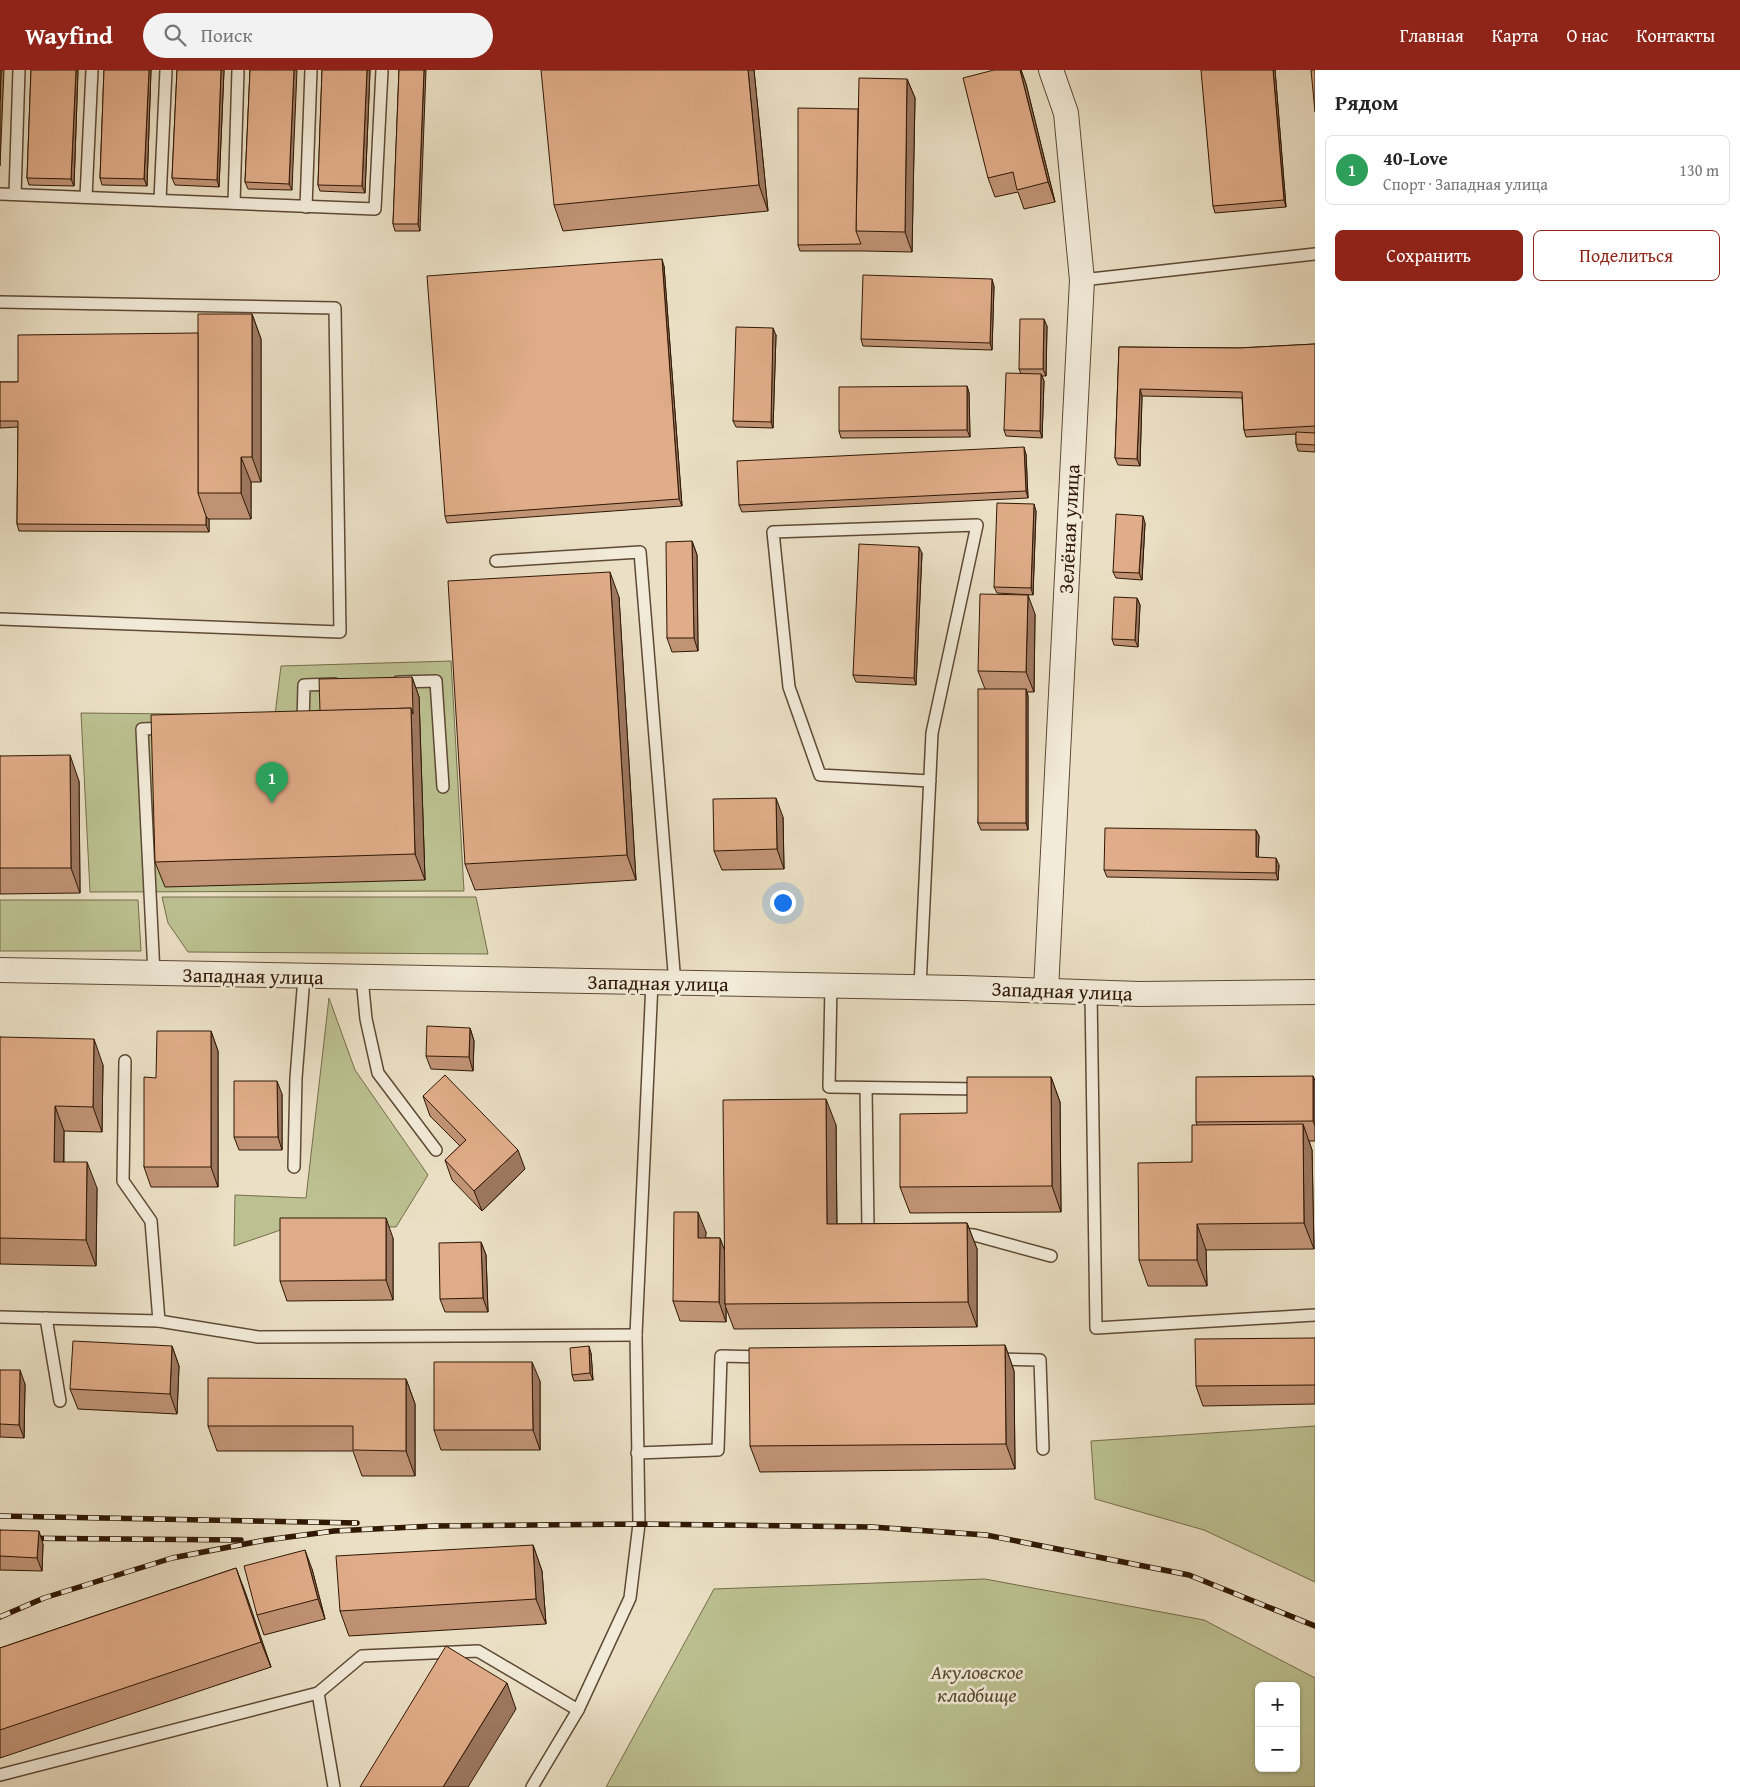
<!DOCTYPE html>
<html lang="ru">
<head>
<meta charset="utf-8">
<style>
	body { margin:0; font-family:"Gentium Book Plus",serif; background:#f2f2f2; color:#222 }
	.controls { position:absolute; right:15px; bottom:15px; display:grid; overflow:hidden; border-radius:8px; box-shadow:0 1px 4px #0004 }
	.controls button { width:45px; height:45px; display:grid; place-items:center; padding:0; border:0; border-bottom:1px solid #e0e0e0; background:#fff; color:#222; font:25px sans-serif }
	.you { position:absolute; left:782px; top:832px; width:18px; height:18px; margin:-12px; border:4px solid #fff; border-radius:50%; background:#1a73e8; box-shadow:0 0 0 8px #1a73e833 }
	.badge { display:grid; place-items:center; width:32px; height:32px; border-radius:50%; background:#8f2418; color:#fff; font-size:16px; font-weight:700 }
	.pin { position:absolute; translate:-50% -41px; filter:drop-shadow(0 1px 2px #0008) }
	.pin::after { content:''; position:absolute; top:26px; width:18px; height:15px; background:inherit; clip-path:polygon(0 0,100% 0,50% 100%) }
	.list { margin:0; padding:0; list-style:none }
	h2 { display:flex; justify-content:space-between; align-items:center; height:65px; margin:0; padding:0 20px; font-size:21px }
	h2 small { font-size:16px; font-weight:400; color:#767676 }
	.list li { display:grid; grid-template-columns:32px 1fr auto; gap:15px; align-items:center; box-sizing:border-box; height:70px; margin:0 10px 10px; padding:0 10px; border:1px solid #e0e0e0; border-radius:8px }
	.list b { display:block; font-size:19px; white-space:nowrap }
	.list p { margin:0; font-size:16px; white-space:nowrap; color:#767676 }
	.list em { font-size:16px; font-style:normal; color:#767676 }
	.actions { display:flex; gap:10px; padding:15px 20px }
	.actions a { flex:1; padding:11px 0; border:1px solid #8f2418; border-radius:8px; text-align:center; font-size:18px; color:#8f2418 }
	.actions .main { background:#8f2418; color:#fff }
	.icon { flex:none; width:28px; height:28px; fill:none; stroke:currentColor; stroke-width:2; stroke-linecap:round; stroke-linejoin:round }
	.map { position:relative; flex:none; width:1315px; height:1717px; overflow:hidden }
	header { display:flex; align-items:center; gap:30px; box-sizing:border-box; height:70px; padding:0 25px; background:#8f2418; color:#fff }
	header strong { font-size:24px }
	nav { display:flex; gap:28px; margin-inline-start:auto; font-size:18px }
	.search { width:350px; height:45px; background:#f2f2f2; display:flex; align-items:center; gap:12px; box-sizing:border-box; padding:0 18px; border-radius:28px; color:#767676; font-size:19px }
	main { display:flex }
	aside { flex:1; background:#fff }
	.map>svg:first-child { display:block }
	.green { fill:#bcc191; stroke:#766c4a; fill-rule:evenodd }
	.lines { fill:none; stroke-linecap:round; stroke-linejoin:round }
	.lane-casing { stroke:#5e4934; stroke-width:14 }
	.street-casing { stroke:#5e4934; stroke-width:26 }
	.lane { stroke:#f2ebd9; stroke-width:11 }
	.street { stroke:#f2ebd9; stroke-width:24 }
	.rail-casing { stroke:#2f1704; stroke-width:5.5 }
	.rail { stroke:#f2ebd9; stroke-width:4; stroke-dasharray:11; stroke-linecap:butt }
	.wall { fill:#c19476; stroke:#2f1704 }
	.shaded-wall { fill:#9d7860; stroke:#2f1704 }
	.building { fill:#e0ac89; stroke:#2f1704 }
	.labels { text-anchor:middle; stroke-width:5; stroke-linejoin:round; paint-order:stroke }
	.street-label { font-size:20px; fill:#2f1704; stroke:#f2ebd9 }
	.park-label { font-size:20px; font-style:italic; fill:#594a2e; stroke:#f2ebd9 }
</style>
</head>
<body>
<header>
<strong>Wayfind</strong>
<div class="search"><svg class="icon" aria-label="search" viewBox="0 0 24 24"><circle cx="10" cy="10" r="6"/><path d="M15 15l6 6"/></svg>Поиск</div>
<nav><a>Главная</a><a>Карта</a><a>О нас</a><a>Контакты</a></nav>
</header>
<main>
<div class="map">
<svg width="1315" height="1717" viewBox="0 0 1315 1717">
	<rect width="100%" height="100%" fill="#ebe0c5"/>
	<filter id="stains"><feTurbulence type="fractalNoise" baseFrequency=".004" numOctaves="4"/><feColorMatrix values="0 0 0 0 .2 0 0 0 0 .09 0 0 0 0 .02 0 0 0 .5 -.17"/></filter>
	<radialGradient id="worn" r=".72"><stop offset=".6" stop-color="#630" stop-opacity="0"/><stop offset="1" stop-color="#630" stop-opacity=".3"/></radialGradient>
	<g class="green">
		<polygon points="451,591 464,821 90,822 81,643 275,645 281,596"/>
		<polygon points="162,827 476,827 488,884 188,882 168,853"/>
		<polygon points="0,830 138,830 141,881 0,881"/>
		<polygon points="329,928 355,1000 428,1105 396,1157 295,1155 234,1176 235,1125 306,1128"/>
		<polygon points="1315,1356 1315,1512 1204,1460 1095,1429 1091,1371"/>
		<path d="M985 1509 1204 1550 1315 1608V1717H606L714 1519ZM1259 1616H1296V1698H1259Z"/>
	</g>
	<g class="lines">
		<defs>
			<g id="lane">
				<polyline points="0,124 375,139 382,0"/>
				<polyline points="15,124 19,0"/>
				<polyline points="86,127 92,0"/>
				<polyline points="160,130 166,0"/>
				<polyline points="234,133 238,0"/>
				<polyline points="306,137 311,0"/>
				<polyline points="1082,210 1315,184"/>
				<polyline points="0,232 335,238 340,562 0,549"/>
				<polyline points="496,491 640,482 675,914"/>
				<polyline points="398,612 436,611 443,717"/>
				<polyline points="303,654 304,615 335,614"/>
				<polyline points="154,904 142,659 167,658"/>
				<polyline points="362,908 366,949 378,1003 436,1080"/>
				<polyline points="831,916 829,1017 981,1019"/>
				<polyline points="920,917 932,663 977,455 773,462 789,617 820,705 930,711"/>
				<polyline points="1091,922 1096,1258 1315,1245"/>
				<polyline points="125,991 123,1111 151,1151 159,1251 258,1267 636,1265"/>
				<polyline points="866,1018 868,1160 877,1160"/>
				<polyline points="294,1097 296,1008 304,907"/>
				<polyline points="958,1164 974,1165 1051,1186"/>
				<polyline points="0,1247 159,1251"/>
				<polyline points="46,1248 60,1331"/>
				<polyline points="995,1289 1040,1290 1043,1379"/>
				<polyline points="637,1383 718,1380 721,1286 764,1287"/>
				<polyline points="318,1623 334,1717"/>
				<polyline points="0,1705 318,1623 362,1586 478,1581 578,1640"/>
				<polyline points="532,1717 578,1640 630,1528 639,1454 636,1265 652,912"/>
			</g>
			<g id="street">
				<polyline points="0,900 963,918 1140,924 1315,922"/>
				<polyline points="1046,920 1082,210 1066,43 1051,0"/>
			</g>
		</defs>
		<use href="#lane" class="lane-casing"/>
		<use href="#street" class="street-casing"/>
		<use href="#lane" class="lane"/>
		<use href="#street" class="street"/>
		<defs>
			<g id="rail">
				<polyline points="0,1446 357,1453"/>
				<polyline points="0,1468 241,1470"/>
				<polyline points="0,1547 44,1528 172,1488 266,1470 334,1461 434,1456 639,1454 872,1457 986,1465 1189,1505 1315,1556"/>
			</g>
		</defs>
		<use href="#rail" class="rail-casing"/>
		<use href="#rail" class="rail"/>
	</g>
	<g class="wall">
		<polygon points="31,0 78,0 74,116 29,115 27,108"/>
		<polygon points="104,0 151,0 147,116 102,115 100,108"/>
		<polygon points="177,0 224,0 219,117 175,115 172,108"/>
		<polygon points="250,0 292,120 248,119 245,112"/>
		<polygon points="322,0 370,0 365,123 320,121 318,115"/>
		<polygon points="399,0 420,161 395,161 393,154"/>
		<polygon points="754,0 768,141 563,161 554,135"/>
		<polygon points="1020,0 1021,0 1026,14 1055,132 1024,139 1018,122 995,127 988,108"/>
		<polygon points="1275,0 1286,137 1215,143 1213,136"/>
		<polygon points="907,9 915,28 912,182 864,181 800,181 798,175 858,39"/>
		<polygon points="664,196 682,436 447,453 445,446"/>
		<polygon points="994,216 992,280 863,276 861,269"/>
		<polygon points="252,244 261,269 261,412 251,412 251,449 209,449 209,462 19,461 17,454 18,357 0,358 0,312 18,312 198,263"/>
		<polygon points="1047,256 1046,306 1042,306 1044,311 1042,368 1006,366 1004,360 1021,304 1019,299"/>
		<polygon points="776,265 773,358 736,357 733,351"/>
		<polygon points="1315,274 1315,382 1298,381 1296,374 1296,364 1246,367 1244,360 1242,328 1142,326 1140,396 1118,395 1115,388 1119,277 1239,278"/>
		<polygon points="967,316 969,323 970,367 841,368 839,361"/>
		<polygon points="1026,384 1028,428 742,442 739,435"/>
		<polygon points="1036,441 1033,525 997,523 994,517"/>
		<polygon points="1145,453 1142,510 1116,508 1113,502"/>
		<polygon points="692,471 697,485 698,581 672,582 667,568"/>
		<polygon points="922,483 916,615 856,612 853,605"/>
		<polygon points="619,527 636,810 475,820 465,794"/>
		<polygon points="1137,528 1140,535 1138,577 1114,575 1112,569"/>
		<polygon points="1035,544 1034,622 1027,622 1028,626 1028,760 981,760 978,753 985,619 978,601"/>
		<polygon points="412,607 419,627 425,810 165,817 155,792 320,641"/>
		<polygon points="0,686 79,711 80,823 0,824"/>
		<polygon points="783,747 784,799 722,800 714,781"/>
		<polygon points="1256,760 1259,766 1258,788 1279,795 1278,810 1107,807 1104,800"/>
		<polygon points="470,958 474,971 473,1001 431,999 426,986"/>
		<polygon points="211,961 218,981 218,1117 151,1117 144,1097 156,1008"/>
		<polygon points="0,967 103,995 102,1062 64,1061 64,1092 97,1118 96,1196 0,1194"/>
		<polygon points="1313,1006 1315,1011 1315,1071 1309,1071 1312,1080 1314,1179 1206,1180 1207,1216 1148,1216 1139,1190 1192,1092 1197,1055 1196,1052"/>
		<polygon points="1051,1007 1060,1032 1061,1142 910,1143 900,1117 967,1043"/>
		<polygon points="282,1024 282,1080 239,1080 234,1067"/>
		<polygon points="423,1026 525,1099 482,1141 452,1110 445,1090 460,1076 430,1046"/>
		<polygon points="836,1055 837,1154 967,1153 977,1179 977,1257 734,1259 726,1238 726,1252 680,1251 673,1231 706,1162 705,1168 720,1168 724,1180"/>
		<polygon points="393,1168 393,1230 287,1231 280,1211"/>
		<polygon points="481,1172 486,1185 488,1242 445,1242 440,1229"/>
		<polygon points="1315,1268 1315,1334 1203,1336 1196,1316"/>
		<polygon points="1005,1275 1014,1301 1015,1399 760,1402 750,1376"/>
		<polygon points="172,1276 179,1296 177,1344 78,1339 70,1319"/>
		<polygon points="591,1283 593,1310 574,1311 572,1305"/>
		<polygon points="0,1300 25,1314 24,1368 0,1367"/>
		<polygon points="406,1309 415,1334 415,1406 362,1406 353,1381 217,1381 208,1356"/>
		<polygon points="540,1311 540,1380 441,1380 434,1360"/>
		<polygon points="0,1460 43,1474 42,1501 0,1500"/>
		<polygon points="533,1475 542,1501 546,1554 349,1566 340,1541"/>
		<polygon points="236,1498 271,1597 0,1688 0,1578"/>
		<polygon points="312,1499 325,1549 264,1565 257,1545"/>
	</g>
	<g class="shaded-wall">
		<polygon points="1,0 4,0 0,96 0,31"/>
		<polygon points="76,0 78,0 74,116 71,109"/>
		<polygon points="149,0 151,0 147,116 144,109"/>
		<polygon points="221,0 224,0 219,117 217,110"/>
		<polygon points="294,0 297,0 292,120 289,114"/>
		<polygon points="367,0 370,0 365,123 362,116"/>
		<polygon points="424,0 426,0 420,161 418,154"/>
		<polygon points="748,0 754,0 768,141 759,115"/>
		<polygon points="1020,0 1021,0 1026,14 1055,132 1048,112"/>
		<polygon points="1273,0 1275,0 1286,137 1284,130"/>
		<polygon points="907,9 915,28 912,182 905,162"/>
		<polygon points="662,189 664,196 682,436 679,429"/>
		<polygon points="992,209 994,216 992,280 990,273"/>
		<polygon points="252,244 261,269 261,412 252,387"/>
		<polygon points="1044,249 1047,256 1046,306 1043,299"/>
		<polygon points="773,258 776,265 773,358 771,352"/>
		<polygon points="1041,304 1044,311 1042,368 1040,361"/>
		<polygon points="967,316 969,323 970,367 967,360"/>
		<polygon points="1140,319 1142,326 1140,396 1137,389"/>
		<polygon points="1024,377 1026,384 1028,428 1026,421"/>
		<polygon points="241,387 251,412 251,449 241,423"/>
		<polygon points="1034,434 1036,441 1033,525 1031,518"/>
		<polygon points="206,446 208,449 209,449 209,462 206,455"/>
		<polygon points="1143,446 1145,453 1142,510 1139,503"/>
		<polygon points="692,471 697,485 698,581 694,568"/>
		<polygon points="919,477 922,483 916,615 914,608"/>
		<polygon points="610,502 619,527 636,810 627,785"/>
		<polygon points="1028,525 1035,544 1034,622 1026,602"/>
		<polygon points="1137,528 1140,535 1138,577 1135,570"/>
		<polygon points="412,607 419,627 425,810 415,784 411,638"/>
		<polygon points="1026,619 1028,626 1028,760 1026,753"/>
		<polygon points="70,685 79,711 80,823 71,798"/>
		<polygon points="776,728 783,747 784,799 777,779"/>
		<polygon points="1256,760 1259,766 1258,794 1256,787"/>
		<polygon points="1276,788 1279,795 1278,810 1276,803"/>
		<polygon points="470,958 474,971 473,1001 469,987"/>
		<polygon points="211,961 218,981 218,1117 211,1097"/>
		<polygon points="94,969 103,995 102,1062 93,1037"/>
		<polygon points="1313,1006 1315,1011 1315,1056 1313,1051"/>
		<polygon points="1051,1007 1060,1032 1061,1142 1052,1116"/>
		<polygon points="277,1011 282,1024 282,1080 278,1067"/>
		<polygon points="826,1029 836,1055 837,1180 827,1154"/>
		<polygon points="55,1036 64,1061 63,1117 54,1092"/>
		<polygon points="1303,1054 1312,1080 1314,1179 1304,1153"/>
		<polygon points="518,1080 525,1099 482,1141 474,1121"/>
		<polygon points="87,1092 97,1118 96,1196 86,1170"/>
		<polygon points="698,1142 706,1162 705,1187 698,1168"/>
		<polygon points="386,1148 393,1168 393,1230 386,1210"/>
		<polygon points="967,1153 977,1179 977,1257 968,1232"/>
		<polygon points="1197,1154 1206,1180 1207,1216 1197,1190"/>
		<polygon points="720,1168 727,1187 725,1234 726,1238 726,1252 719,1232"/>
		<polygon points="481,1172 486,1185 488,1242 483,1228"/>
		<polygon points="1005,1275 1014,1301 1015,1399 1006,1374"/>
		<polygon points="172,1276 179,1296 177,1344 170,1324"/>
		<polygon points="589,1276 591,1283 593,1310 590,1303"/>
		<polygon points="532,1292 540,1311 540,1380 533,1360"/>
		<polygon points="20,1300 25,1314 24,1368 19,1355"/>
		<polygon points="406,1309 415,1334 415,1406 406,1381"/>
		<polygon points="39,1461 43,1474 42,1501 37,1488"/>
		<polygon points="533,1475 542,1501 546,1554 536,1529"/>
		<polygon points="305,1480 312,1499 325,1549 318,1529"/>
		<polygon points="236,1498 246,1524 271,1597 261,1572"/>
		<polygon points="507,1613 516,1639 468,1717 443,1717"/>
	</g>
	<g class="building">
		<polygon points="0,0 1,0 0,31"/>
		<polygon points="31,0 76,0 71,109 27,108"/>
		<polygon points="104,0 149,0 144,109 100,108"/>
		<polygon points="177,0 221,0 217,110 172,108"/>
		<polygon points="250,0 294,0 289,114 245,112"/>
		<polygon points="322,0 367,0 362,116 318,115"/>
		<polygon points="399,0 424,0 418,154 393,154"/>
		<polygon points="541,0 748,0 759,115 554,135"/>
		<polygon points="994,0 1020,0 1048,112 1017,120 1013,102 988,108 963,8"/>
		<polygon points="1201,0 1273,0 1284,130 1213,136"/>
		<polygon points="1311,0 1315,0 1315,42"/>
		<polygon points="859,8 907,9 905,162 856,161"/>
		<polygon points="798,38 858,39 856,161 861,174 798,175"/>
		<polygon points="662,189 679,429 445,446 427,206"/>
		<polygon points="863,205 992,209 990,273 861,269"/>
		<polygon points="198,244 252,244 252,387 241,387 241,423 198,423"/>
		<polygon points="1020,249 1044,249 1043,299 1019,299"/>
		<polygon points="736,257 773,258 771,352 733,351"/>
		<polygon points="198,263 198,423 206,446 206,455 17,454 18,351 0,351 0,312 18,312 18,265"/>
		<polygon points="1315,274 1315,356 1244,360 1242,322 1140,319 1137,389 1115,388 1119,277 1239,278"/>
		<polygon points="1006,303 1041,304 1040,361 1004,360"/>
		<polygon points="967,316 967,360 839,361 839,317"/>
		<polygon points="1296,362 1315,363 1315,375 1296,374"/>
		<polygon points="1024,377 1026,421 739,435 737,391"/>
		<polygon points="997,433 1034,434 1031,518 994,517"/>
		<polygon points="1116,444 1143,446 1139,503 1113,502"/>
		<polygon points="692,471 694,568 667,568 666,472"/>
		<polygon points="859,474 919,477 914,608 853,605"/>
		<polygon points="610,502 627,785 465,794 448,511"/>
		<polygon points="980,524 1028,525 1026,602 978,601"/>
		<polygon points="1114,527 1137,528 1135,570 1112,569"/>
		<polygon points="412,607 413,644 411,638 320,641 319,609"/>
		<rect x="978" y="619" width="48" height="134"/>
		<polygon points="411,638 415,784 155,792 151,645"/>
		<polygon points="70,685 71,798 0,798 0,686"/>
		<polygon points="776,728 777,779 714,781 713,729"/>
		<polygon points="1105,758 1256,760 1256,787 1276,788 1276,803 1104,800"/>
		<polygon points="427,956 470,958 469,987 426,986"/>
		<polygon points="157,961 211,961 211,1097 144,1097 144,1007 156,1008"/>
		<polygon points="0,967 94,969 93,1037 55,1036 54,1092 87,1092 86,1170 0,1168"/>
		<polygon points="445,1005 518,1080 474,1121 445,1090 466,1070 423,1026"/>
		<polygon points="1313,1006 1313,1051 1196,1052 1196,1007"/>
		<polygon points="967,1007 1051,1007 1052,1116 900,1117 900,1044 967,1043"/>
		<polygon points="234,1011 277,1011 278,1067 234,1067"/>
		<polygon points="826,1029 827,1154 967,1153 968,1232 725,1234 723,1030"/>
		<polygon points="1303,1054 1304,1153 1197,1154 1197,1190 1139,1190 1138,1093 1192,1092 1192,1055"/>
		<polygon points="674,1142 698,1142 698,1168 720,1168 719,1232 673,1231"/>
		<polygon points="280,1148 386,1148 386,1210 280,1211"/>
		<polygon points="481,1172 483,1228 440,1229 439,1173"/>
		<polygon points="1315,1268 1315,1315 1196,1316 1195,1269"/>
		<polygon points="73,1271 172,1276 170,1324 70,1319"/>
		<polygon points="1005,1275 1006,1374 750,1376 749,1278"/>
		<polygon points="589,1276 590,1303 572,1305 570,1278"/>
		<polygon points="434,1292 532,1292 533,1360 434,1360"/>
		<polygon points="0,1300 20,1300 19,1355 0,1354"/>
		<polygon points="208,1308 406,1309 406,1381 353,1380 353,1356 208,1356"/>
		<polygon points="0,1460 39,1461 37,1488 0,1486"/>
		<polygon points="533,1475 536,1529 340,1541 336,1486"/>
		<polygon points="305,1480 318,1529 257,1545 244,1496"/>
		<polygon points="236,1498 261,1572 0,1660 0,1578"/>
		<polygon points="446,1576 507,1613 443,1717 360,1717"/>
	</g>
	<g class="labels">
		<g class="street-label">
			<text transform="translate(1069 459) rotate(-87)" y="7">Зелёная улица</text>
			<text transform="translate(253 906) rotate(1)" y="7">Западная улица</text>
			<text transform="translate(658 913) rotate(1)" y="7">Западная улица</text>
			<text transform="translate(1062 921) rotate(2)" y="7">Западная улица</text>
		</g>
		<g class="park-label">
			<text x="977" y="1609">Акуловское<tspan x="977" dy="23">кладбище</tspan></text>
		</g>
	</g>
	<rect width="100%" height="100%" filter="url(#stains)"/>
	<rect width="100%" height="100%" fill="url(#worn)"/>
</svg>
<div class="controls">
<button>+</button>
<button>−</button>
</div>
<div class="you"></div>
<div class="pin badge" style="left:272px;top:733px;background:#2e9e5b">1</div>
</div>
<aside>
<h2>Рядом<small></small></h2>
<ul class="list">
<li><span class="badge" style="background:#2e9e5b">1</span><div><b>40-Love</b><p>Спорт · Западная улица</p></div><em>130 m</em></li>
</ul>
<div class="actions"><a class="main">Сохранить</a><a>Поделиться</a></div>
</aside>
</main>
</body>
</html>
